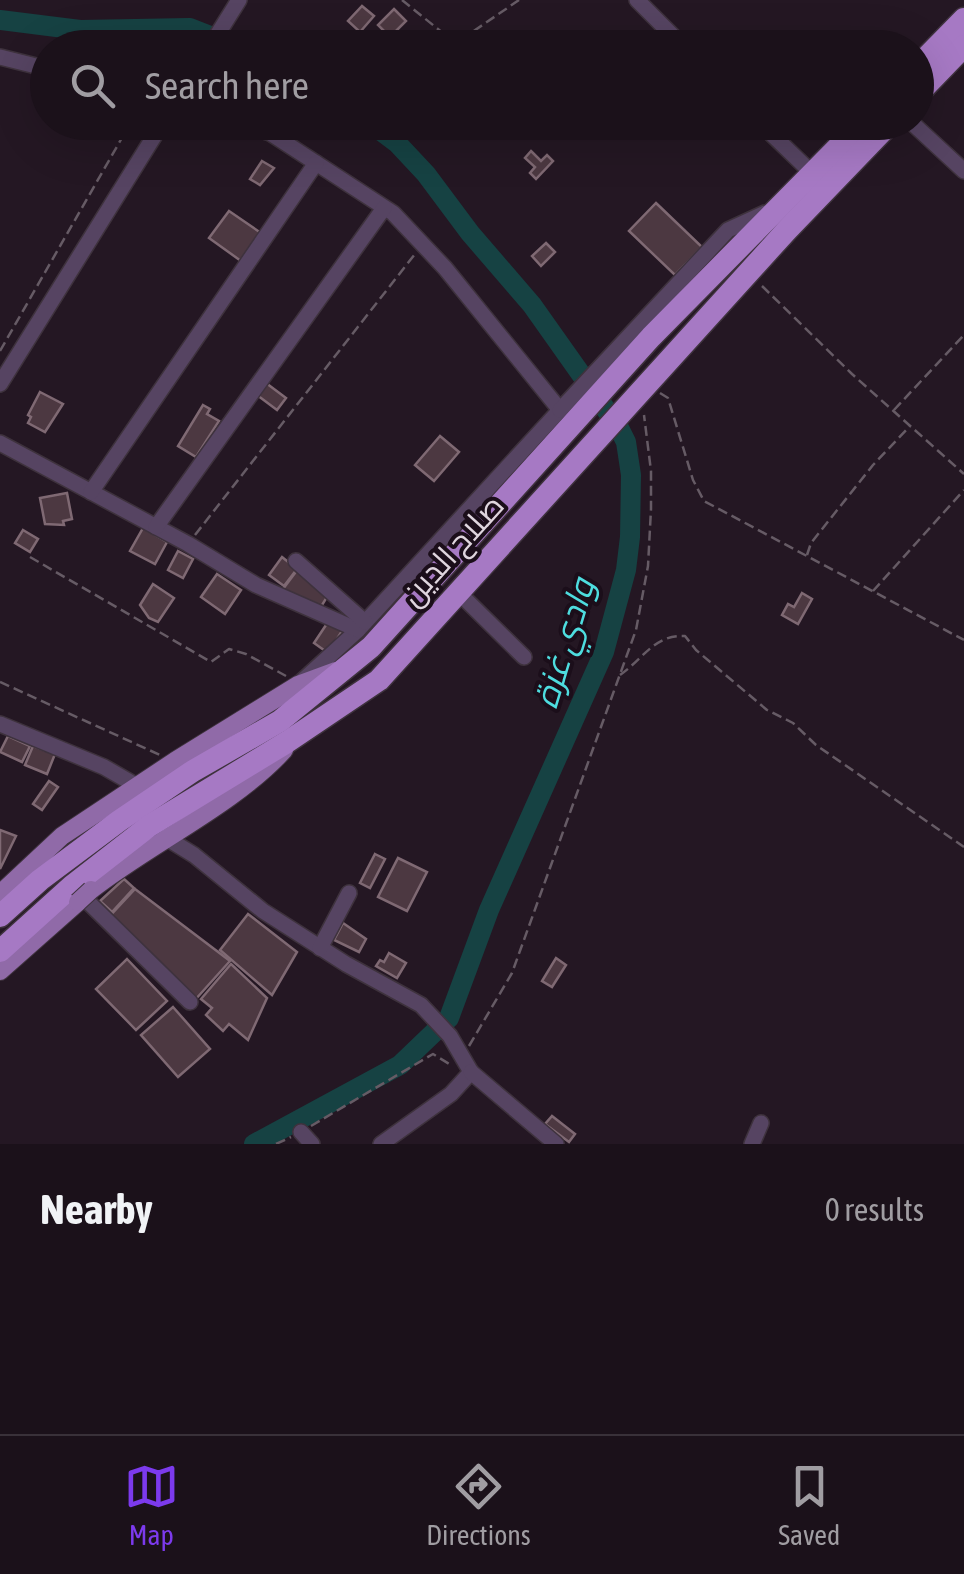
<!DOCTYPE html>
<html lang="en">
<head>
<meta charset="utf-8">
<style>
	body { margin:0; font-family:"Asap Condensed",Cairo,sans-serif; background:#241a23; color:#f1f3f6 }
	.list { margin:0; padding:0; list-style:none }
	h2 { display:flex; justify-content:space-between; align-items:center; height:130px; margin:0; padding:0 40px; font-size:42px }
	h2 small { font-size:32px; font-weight:400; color:#a09da2 }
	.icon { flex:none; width:55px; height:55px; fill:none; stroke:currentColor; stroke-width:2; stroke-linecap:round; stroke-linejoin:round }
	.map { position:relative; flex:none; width:964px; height:1144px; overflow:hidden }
	.search { position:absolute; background:#1b111a; box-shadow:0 10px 40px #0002; left:30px; right:30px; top:30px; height:110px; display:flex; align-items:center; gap:25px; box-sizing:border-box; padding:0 35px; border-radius:55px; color:#a09da2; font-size:38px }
	.sheet { height:290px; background:#1b111a }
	nav { display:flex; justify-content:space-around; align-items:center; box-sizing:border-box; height:140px; border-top:2px solid #393139; background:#1b111a; font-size:28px; color:#a09da2 }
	nav a { display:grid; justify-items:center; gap:5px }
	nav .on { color:#7c3aed }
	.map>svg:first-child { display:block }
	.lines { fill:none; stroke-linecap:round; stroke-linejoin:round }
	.river { stroke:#164243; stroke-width:20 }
	.building { fill:#4c3841; stroke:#7f6973; stroke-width:2.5 }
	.minor-casing { stroke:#3e323d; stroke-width:18 }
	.major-casing { stroke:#3e323d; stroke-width:20 }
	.highway-casing { stroke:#3e323d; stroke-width:25 }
	.path { stroke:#665b65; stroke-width:2.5; stroke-dasharray:10 5; stroke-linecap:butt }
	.minor { stroke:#564462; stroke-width:15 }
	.major { stroke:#906aa8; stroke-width:18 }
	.highway { stroke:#a679c4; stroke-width:22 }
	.major-bridge-casing { stroke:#3e323d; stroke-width:20; stroke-linecap:butt }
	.major-bridge { stroke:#906aa8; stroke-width:18 }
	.labels { text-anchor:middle; stroke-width:8; stroke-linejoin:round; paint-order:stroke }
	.street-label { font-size:32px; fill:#dfd5de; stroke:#1b0e1a }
	.water-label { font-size:35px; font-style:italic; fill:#4edddf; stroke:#1b0e1a }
</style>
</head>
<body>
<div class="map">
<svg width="964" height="1144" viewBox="0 0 964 1144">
	<rect width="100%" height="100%" fill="#241723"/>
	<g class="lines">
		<g class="river">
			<polyline points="0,20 80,30 190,28 241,48"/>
			<polyline points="254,1144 400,1065 449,1018 489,910 604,652 626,570 630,537 631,475 626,442 619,428 532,305 470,233 426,174 397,143 369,122"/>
		</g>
	</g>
	<g class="building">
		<polygon points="362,6 374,16 360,32 348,21"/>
		<polygon points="394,9 406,21 390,37 378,25"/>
		<polygon points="531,151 541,161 547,155 553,161 536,179 530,173 535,167 525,158"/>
		<polygon points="262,161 274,168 260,185 250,179"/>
		<polygon points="656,203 702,247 675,275 629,231"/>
		<polygon points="229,211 261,233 241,261 209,238"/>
		<polygon points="546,243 555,252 541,266 532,256"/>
		<polygon points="266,383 286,398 277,410 257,395"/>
		<polygon points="40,392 63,404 45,432 28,423 31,417 28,415"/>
		<polygon points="203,405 210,409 207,414 219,421 196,457 178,446"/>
		<polygon points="440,436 459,452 434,481 415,465"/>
		<polygon points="67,493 72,519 63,521 64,525 45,524 40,498"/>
		<polygon points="143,528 167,542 155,564 130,551"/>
		<polygon points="23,530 38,539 30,552 15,543"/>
		<polygon points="178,551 193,559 183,578 168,570"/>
		<polygon points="282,557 297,569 284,586 269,575"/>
		<polygon points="298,569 327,597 319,610 280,593"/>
		<polygon points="217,574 241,590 225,614 201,597"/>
		<polygon points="153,584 174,598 158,622 149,618 140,605"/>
		<polygon points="802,593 812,599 798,624 782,615 788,604 794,607"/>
		<polygon points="328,622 342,631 328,653 314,643"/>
		<polygon points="8,736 30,746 22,762 0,752"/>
		<polygon points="33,746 55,754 47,774 25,765"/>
		<polygon points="49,781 58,787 42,810 33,804"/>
		<polygon points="0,830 16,836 0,869"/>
		<polygon points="375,854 385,859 370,888 360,883"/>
		<polygon points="398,858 427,872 407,911 378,897"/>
		<polygon points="124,879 134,888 112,912 100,901"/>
		<polygon points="135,889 230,961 194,1001 108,918"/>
		<polygon points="248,914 297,952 272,995 220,950"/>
		<polygon points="343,923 366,939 359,952 334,940"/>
		<polygon points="389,953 406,963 397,978 376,966 380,960 384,962"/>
		<polygon points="556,958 566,965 552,987 542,981"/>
		<polygon points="127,959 167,1001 136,1030 96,989"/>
		<polygon points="231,964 267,998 248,1040 229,1024 223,1031 206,1015 212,1008 201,999"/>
		<polygon points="173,1007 210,1049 178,1077 141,1035"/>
		<polygon points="552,1116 575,1134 569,1142 545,1124"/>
	</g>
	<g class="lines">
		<defs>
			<g id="minor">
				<polyline points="637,0 685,48"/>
				<polyline points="209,48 239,0"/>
				<polyline points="0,57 48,69"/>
				<polyline points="237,122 270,133 393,213 445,268 560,410 358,630 301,682"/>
				<polyline points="759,122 813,174"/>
				<polyline points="911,122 964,171"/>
				<polyline points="0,384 163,122"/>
				<polyline points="560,410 728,230 765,213"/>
				<polyline points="0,443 188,544 256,585 358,630"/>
				<polyline points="91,492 316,163"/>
				<polyline points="156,527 384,208"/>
				<polyline points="296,561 365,622"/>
				<polyline points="459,593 524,657"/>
				<polyline points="0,724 104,767 137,786"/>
				<polyline points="160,834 194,855 263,911 346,964 421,1005 450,1036 471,1072 451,1094 381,1144"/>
				<polyline points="75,889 190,1002"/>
				<polyline points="320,948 349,893"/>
				<polyline points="471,1072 556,1144"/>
				<polyline points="301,1132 312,1144"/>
				<polyline points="752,1144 761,1123"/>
			</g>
			<g id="major">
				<path d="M91 890C151 843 234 805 284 750"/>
				<polyline points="0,894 62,836 175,761 298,685 336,671"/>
				<polyline points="0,971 78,902"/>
			</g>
			<g id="highway">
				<polyline points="916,68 964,19"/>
				<polyline points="916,96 964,46"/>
				<polyline points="0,916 40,880 119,821 193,771 280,721 371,647 651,337 863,122"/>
				<polyline points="0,951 72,886 149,826 287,742 379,680 787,230 891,122"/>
			</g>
		</defs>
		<use href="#minor" class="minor-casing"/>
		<use href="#major" class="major-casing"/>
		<use href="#highway" class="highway-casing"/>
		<g class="path">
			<polyline points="402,0 454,42"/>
			<polyline points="449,48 519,0"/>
			<polyline points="762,286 852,374 964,474"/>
			<polyline points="0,351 131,122"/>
			<polyline points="660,393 668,398 693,480 704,501 964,640"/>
			<polyline points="894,410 964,335"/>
			<polyline points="195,535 415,254"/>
			<polyline points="807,555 811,543 873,465 910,426"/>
			<polyline points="30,557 211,662 229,649 246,654 286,676"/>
			<polyline points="873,591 964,490"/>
			<path d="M620 675C643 659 655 634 685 636L696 650 767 710 793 723 816 745 964 847"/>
			<polyline points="0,682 160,755"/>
			<polyline points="469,1046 512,973 636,630 648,566 651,509 651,471 644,415"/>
			<polyline points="311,1126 433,1054 451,1065"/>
			<polyline points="276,1144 291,1137"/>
		</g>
		<use href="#minor" class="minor"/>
		<use href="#major" class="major"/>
		<use href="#highway" class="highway"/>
		<defs>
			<polyline id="major-bridge" points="78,902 91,890"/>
		</defs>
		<use href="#major-bridge" class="major-bridge-casing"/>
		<use href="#major-bridge" class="major-bridge"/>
	</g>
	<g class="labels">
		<g class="street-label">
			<text transform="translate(452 550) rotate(-48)" y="11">صلاح الدين</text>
		</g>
		<g class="water-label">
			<text transform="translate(564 643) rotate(-73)" y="12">وادي غزة</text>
		</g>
	</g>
</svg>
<div class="search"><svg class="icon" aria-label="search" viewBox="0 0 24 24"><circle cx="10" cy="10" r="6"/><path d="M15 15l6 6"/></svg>Search here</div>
</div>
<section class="sheet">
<h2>Nearby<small>0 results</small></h2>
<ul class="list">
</ul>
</section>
<nav>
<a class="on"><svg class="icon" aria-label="map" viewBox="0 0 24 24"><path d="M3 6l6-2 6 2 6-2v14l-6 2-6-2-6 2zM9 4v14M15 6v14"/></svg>Map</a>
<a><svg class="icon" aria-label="directions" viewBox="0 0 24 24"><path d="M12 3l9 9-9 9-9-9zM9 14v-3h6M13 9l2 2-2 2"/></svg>Directions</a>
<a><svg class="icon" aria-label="saved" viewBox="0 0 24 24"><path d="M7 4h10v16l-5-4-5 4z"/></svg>Saved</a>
</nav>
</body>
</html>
